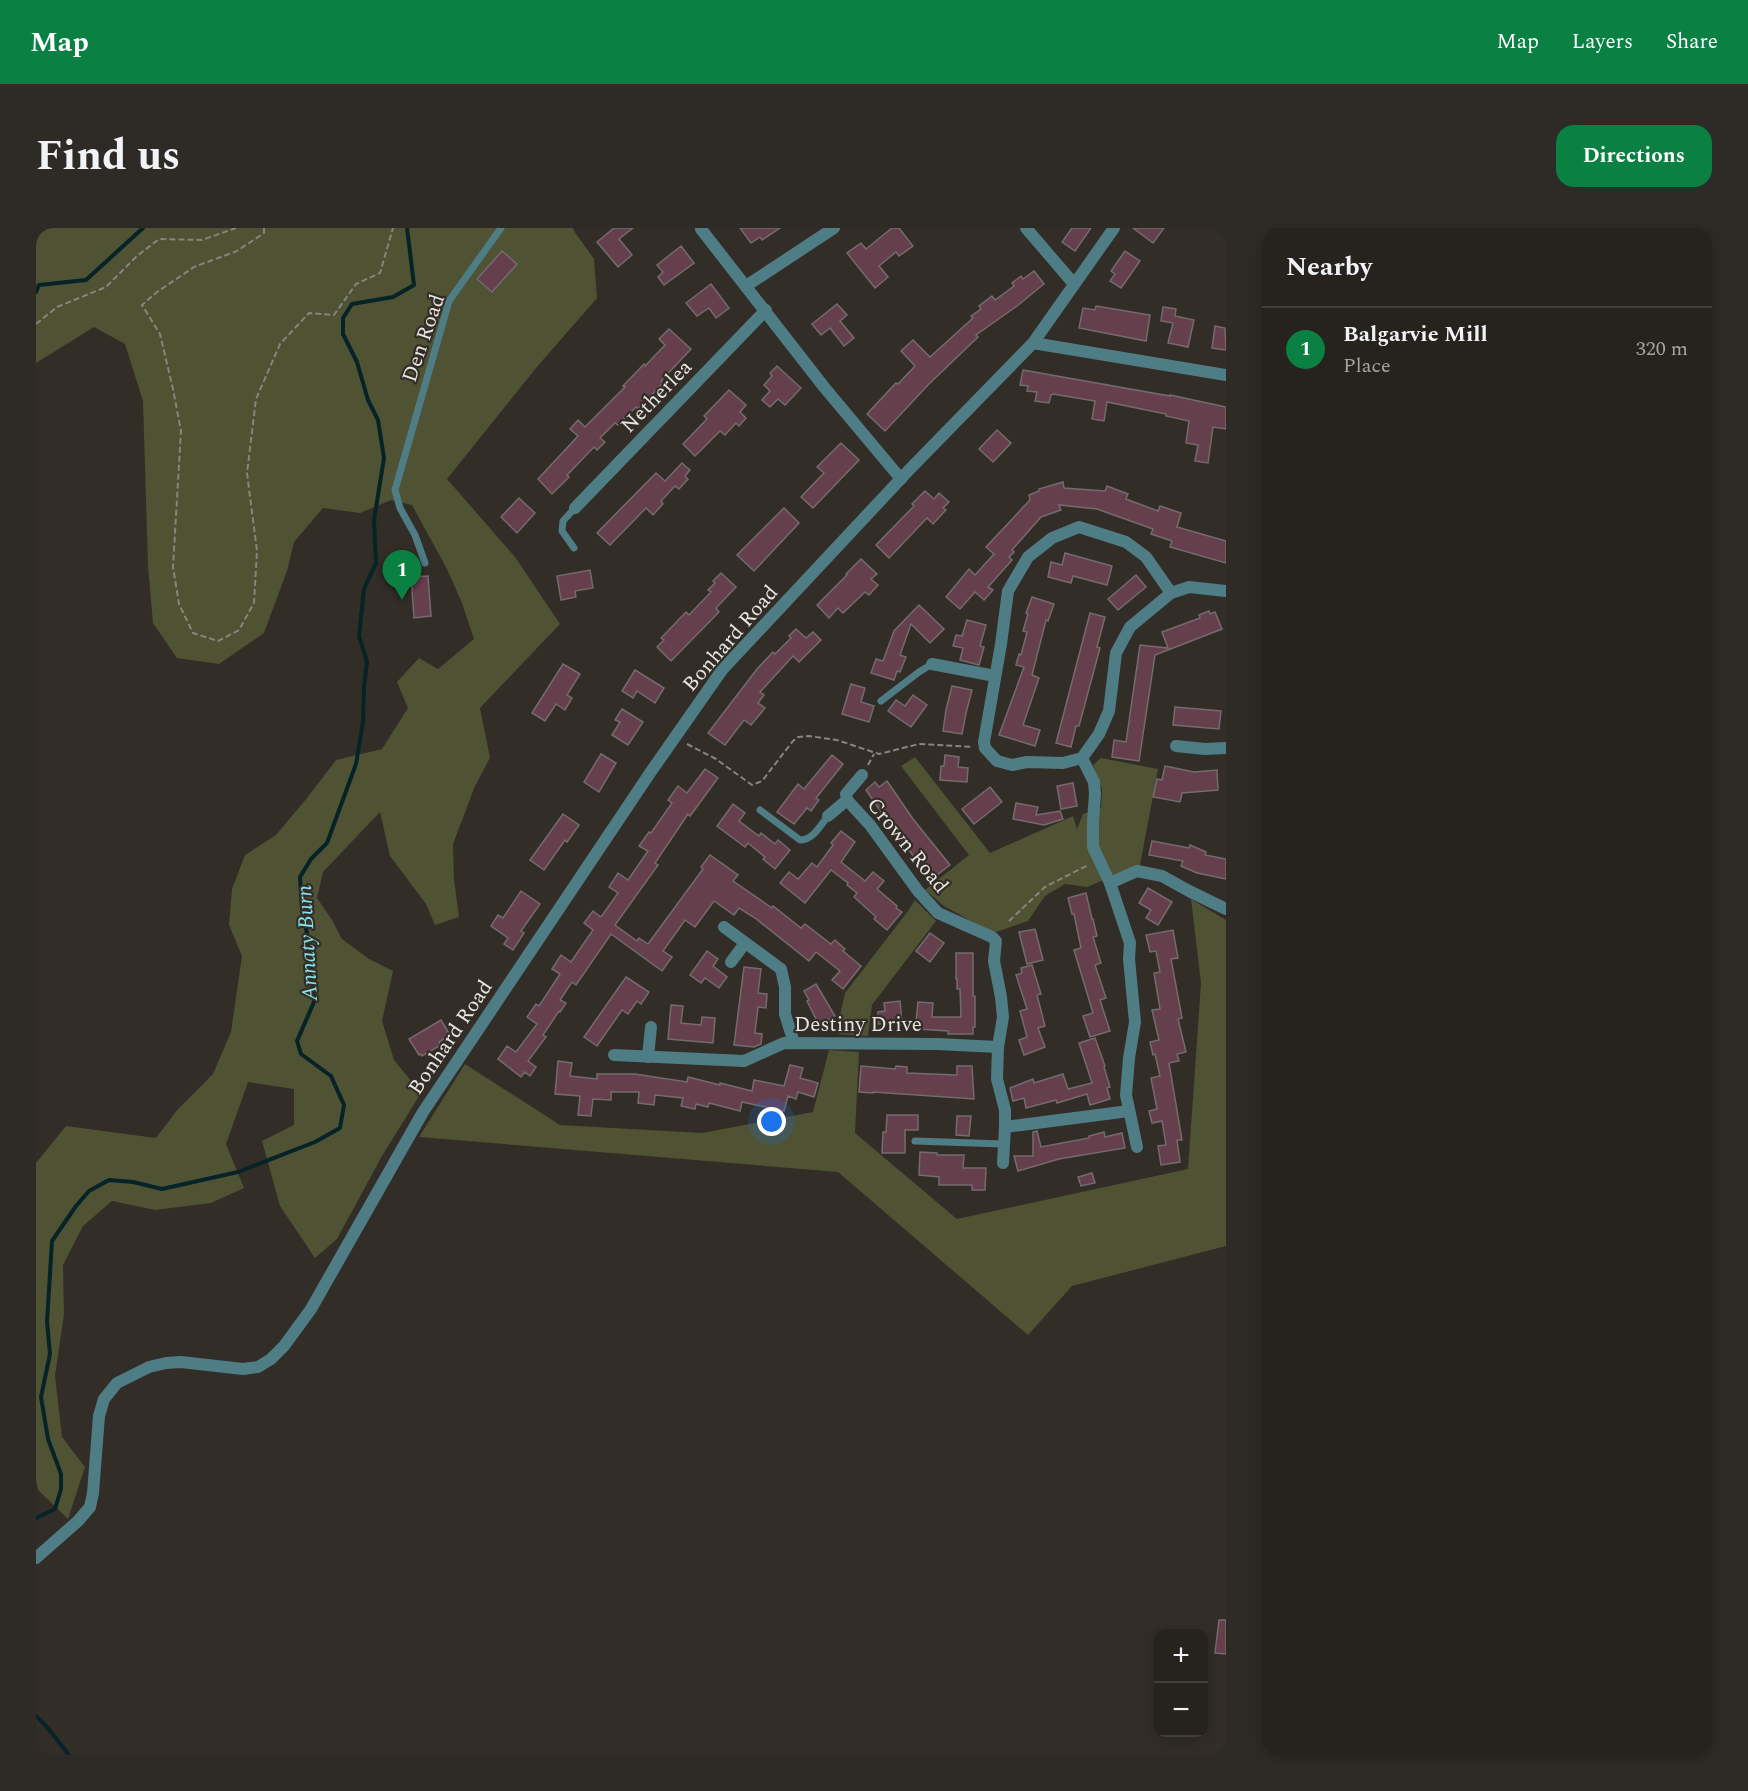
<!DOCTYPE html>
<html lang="en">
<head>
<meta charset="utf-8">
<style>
	body { margin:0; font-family:Spectral,serif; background:#2e2a26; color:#f1f3f6 }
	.controls { position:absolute; right:18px; bottom:18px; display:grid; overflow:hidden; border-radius:12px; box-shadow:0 3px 15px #0003 }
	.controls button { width:54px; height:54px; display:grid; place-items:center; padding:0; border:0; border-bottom:2px solid #423f3b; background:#26221d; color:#f1f3f6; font:30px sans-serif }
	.you { position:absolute; left:736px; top:894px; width:21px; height:21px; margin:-15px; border:4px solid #fff; border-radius:50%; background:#1a73e8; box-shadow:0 0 0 9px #1a73e833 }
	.badge { display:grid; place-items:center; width:39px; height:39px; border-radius:50%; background:#0b8043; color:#fff; font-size:20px; font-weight:700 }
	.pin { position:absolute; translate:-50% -50px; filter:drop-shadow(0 2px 3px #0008) }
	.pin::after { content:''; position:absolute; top:32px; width:21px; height:18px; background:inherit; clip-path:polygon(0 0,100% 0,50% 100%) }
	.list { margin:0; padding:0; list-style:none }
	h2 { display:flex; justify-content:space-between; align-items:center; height:78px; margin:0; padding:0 24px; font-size:26px }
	h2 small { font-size:20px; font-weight:400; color:#a4a4a4 }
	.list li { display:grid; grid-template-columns:39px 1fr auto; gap:18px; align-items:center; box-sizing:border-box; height:84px; padding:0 24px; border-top:2px solid #423f3b }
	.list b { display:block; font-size:22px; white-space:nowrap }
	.list p { margin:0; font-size:20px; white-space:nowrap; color:#a4a4a4 }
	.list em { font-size:20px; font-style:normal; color:#a4a4a4 }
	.map { position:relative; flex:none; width:1190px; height:1527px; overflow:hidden; border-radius:18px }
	header { display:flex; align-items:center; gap:36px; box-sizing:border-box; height:84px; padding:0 30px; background:#0b8043; color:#fff }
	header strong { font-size:28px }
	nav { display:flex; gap:33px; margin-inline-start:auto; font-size:21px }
	.intro { display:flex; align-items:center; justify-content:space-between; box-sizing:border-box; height:144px; padding:0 36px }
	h1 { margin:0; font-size:42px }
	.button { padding:15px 27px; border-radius:18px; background:#0b8043; color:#fff; font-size:21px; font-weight:700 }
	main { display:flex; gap:36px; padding:0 36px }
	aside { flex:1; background:#26221d; border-radius:18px; box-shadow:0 3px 15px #0003 }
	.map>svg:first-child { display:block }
	.green { fill:#4f5233 }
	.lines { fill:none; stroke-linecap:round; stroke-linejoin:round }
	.stream { stroke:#062327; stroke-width:4 }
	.building { fill:#663f4d; stroke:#746b6e; stroke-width:1.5 }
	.path { stroke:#88847f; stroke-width:2; stroke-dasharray:6 3; stroke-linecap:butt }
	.service { stroke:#4e7d86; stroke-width:7 }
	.minor { stroke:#4e7d86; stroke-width:12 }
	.labels { text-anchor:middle; stroke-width:4.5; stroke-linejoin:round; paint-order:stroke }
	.street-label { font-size:21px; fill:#e9e6e2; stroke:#322d27 }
	.water-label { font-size:22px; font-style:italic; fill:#86e2ec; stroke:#322d27 }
</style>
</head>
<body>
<header>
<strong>Map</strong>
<nav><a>Map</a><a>Layers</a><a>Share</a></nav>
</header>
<div class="intro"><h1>Find us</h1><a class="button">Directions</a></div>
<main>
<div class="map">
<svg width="1190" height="1527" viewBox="0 0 1190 1527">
	<rect width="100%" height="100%" fill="#322d27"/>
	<g class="green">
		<polygon points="6,0 537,0 538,3 558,31 561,70 500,140 411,251 479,329 524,396 444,480 454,530 439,558 417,616 418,652 423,689 399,697 390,676 354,628 344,584 287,644 281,670 296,692 306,711 333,731 357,743 346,793 358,832 385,865 346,928 301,1011 279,1030 244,978 226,913 258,897 258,861 212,854 190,916 208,960 175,975 119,982 76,973 47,998 27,1037 28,1086 19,1148 26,1209 49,1239 32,1291 2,1262 0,1252 0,935 30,898 120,910 142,881 177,846 195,804 206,728 193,697 196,661 209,627 240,607 271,570 300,532 346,521 372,480 361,454 383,430 402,441 438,411 426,375 411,341 376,277 355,272 324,285 287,280 258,314 251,343 228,405 183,436 141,430 117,395 112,338 107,173 89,116 58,99 0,135 0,14"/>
		<polygon points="879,529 954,625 1037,588 1041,601 1047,586 1065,580 1066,561 1057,537 1065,530 1122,541 1104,637 1051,659 1029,656 1009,668 992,693 957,705 908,678 889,662 933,627 865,538"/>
		<polygon points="1155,671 1190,692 1190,1018 1036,1058 992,1107 802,944 383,909 429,836 524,897 666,905 777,884 793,822 823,824 819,905 921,991 1152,941 1165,755"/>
		<polygon points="879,672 900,693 836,777 832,808 802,806 803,792 809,765 872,683"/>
	</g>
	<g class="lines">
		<g class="stream">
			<polyline points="0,64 3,57 50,52 107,0"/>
			<polyline points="0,1290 19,1281 25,1261 25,1246 12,1211 5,1169 14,1126 11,1094 16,1013 40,978 53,963 73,952 97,954 126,961 202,944 279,914 304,900 308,877 295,848 265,826 261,813 278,774 273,715 266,681 264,649 275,631 291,615 320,536 327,494 328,458 331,434 323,408 328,361 340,335 338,292 348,230 342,192 332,172 321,134 307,106 307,90 316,76 357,69 378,57 371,0"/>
			<polyline points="0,1488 11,1499 33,1527"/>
		</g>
	</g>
	<g class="building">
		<polygon points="578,0 597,0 583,11 596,27 582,39 561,14"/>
		<polygon points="704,0 744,0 726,12 724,9 715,15"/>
		<polygon points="856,0 863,0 877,18 863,28 860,24 843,38 852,49 839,60 811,25 825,15 830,21"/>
		<polygon points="1036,0 1055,0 1039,23 1026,14"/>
		<polygon points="1097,0 1128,0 1117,15"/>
		<polygon points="645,18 658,35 628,57 622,49 627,44 621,37"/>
		<polygon points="466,23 481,36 456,64 441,51"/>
		<polygon points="1089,23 1104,33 1085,60 1074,53 1079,46 1075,43"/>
		<polygon points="998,43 1008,56 981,78 940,107 942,109 892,157 849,203 831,186 860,155 862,156 879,138 865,123 877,112 894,129 937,90 935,88 945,81 943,78 956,68 959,72 978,58 976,55 985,48 987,51"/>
		<polygon points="675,56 693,80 680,90 673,80 661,88 650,75"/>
		<polygon points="801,76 811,87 804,93 818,110 808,118 794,100 785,107 776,96"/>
		<polygon points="1060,78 1114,87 1110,113 1043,100 1047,80 1059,82"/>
		<polygon points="1127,79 1140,81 1139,88 1158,92 1152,119 1132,115 1137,95 1125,93"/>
		<polygon points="1179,98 1189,100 1190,122 1176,120"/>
		<polygon points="633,101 655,121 625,153 627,155 602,181 600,179 582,197 579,195 564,210 569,214 561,222 558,219 535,243 531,247 533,249 516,266 502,251 542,208 534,201 542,192 549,199 589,159 587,158 608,136 609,138 629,117 623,111"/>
		<polygon points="741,138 765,160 749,177 742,171 734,179 726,172 734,163 728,157 736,148 734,145"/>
		<polygon points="987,142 1134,168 1134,167 1190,179 1190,201 1177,199 1172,235 1159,233 1162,217 1150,215 1153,193 1130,188 1130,186 1071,174 1068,193 1056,191 1059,173 1017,166 1015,167 1013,175 999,173 1001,164 991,163 992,158 984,157"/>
		<polygon points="693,162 710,177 704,184 710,190 703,198 700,195 689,207 684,203 659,228 647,216 671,191 668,188"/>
		<polygon points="961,202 975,215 957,234 943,221"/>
		<polygon points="805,215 823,232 777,280 765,269 788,245 781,239"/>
		<polygon points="646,235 654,242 649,248 652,251 643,261 639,258 625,273 627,276 617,287 610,280 574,317 561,305 620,245 629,253"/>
		<polygon points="1027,254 1028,260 1069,263 1071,258 1092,266 1090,271 1122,283 1124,278 1145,285 1141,299 1190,313 1190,335 1134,319 1136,313 1115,306 1117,301 1061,281 1023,277 1025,282 1005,289 976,322 978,324 973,329 976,332 952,359 957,362 948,372 939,364 924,381 910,369 933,341 939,347 958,326 950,319 994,272 993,267 1003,263 1003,261"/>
		<polygon points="889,263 898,271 903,265 913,274 907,280 910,282 897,296 891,290 853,330 840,317 878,278 876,276"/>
		<polygon points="483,270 499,285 481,305 465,289"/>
		<polygon points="748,280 763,295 718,343 701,327"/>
		<polygon points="1029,325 1076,338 1071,357 1037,348 1035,355 1012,349 1015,334 1026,337"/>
		<polygon points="825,331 841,346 835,351 842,357 833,367 829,364 807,385 802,380 793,390 781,377 811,347 810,346"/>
		<polygon points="554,342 557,360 539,363 540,369 525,372 521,348"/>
		<polygon points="685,345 700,359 680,380 683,384 635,433 621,419 628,412 625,410 650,384 653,387 675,364 672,362 679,355 677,353"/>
		<polygon points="1100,347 1110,359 1082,382 1072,371"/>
		<polygon points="392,348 395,388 378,390 375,349"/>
		<polygon points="996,369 1018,376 1012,393 1010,392 996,447 1003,450 987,497 1004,502 999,518 963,507 988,439 980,437 983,426 985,427 991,404 987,403 992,386 990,385"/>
		<polygon points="883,377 908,401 894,415 875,396 864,427 870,429 864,444 861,443 858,452 835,445 840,431 847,433 858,403"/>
		<polygon points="1173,383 1174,386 1179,384 1186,401 1119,427 1103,533 1076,529 1078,512 1090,514 1104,417 1132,420 1126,404 1164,390 1163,387"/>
		<polygon points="1054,385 1069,389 1061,419 1064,420 1043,498 1040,498 1035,519 1020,515"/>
		<polygon points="931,392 950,397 944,418 948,419 943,437 924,432 927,420 917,418 920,407 926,408"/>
		<polygon points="760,401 770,410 777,404 785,412 763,434 757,428 724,464 728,467 722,475 729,480 715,497 708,492 689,517 672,505 721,441 737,424 739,426 755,410 753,408"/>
		<polygon points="527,436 544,446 531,467 536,470 529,482 520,476 509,493 496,485"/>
		<polygon points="599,442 628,460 619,475 601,463 597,470 586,463"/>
		<polygon points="815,456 829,460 825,474 838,478 833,494 806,486"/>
		<polygon points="916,458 936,462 930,485 926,506 907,503 910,482"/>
		<polygon points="877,467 891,477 875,499 852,483 860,472 869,478"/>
		<polygon points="1139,479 1185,483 1183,501 1137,497"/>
		<polygon points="586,481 607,494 592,517 576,507 584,494 579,492"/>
		<polygon points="565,526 580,535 563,564 548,554"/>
		<polygon points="796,527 807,536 780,570 783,572 775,583 771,580 758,596 741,584 762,556 768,561"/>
		<polygon points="909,527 923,529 922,539 932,540 931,554 904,552 905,538 908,538"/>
		<polygon points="1129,538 1158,544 1181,542 1182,562 1146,565 1144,574 1117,569 1121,551 1126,552"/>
		<polygon points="669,541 682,550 654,588 652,586 619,635 622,637 579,697 601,713 603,710 612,716 667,641 665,639 674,627 702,647 697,653 736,680 737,678 765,700 769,696 795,716 799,712 809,721 807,723 825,738 807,761 796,752 804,743 780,724 773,733 719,690 703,680 698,687 678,673 659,699 649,692 627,723 636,729 626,743 575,706 540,757 536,754 524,772 530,775 524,784 523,783 507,807 510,809 492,833 500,839 494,848 489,844 485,849 462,831 471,818 480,824 501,796 491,789 500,776 503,778 524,746 516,741 525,727 535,734 557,702 548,695 557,683 565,689 582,665 573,659 582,645 592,652 612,623 603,618 613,604 615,605 636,575 632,572 642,558 651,565"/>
		<polygon points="851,553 877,591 914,637 896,651 863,610 830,562 839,554 843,559"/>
		<polygon points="1037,555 1041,578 1025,581 1021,558"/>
		<polygon points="954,559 966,574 938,596 926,581"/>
		<polygon points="980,575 1002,579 1000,587 1024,583 1027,591 1008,597 977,591"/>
		<polygon points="697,576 709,585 703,593 723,608 725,605 739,616 742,612 754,622 739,641 727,631 729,629 712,615 709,619 681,598"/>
		<polygon points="527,586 543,597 531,614 529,612 508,642 494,632"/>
		<polygon points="805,603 819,614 805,634 829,653 837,644 848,653 841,661 861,678 860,680 866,684 851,702 838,691 840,689 818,669 821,665 811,657 812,655 795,642 769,675 744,655 753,644 762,651 776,635 781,639 797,617 795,615"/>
		<polygon points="1116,613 1153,620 1154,617 1170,624 1169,627 1190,631 1190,651 1161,645 1145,638 1147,633 1113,627"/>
		<polygon points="1112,660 1136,674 1122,697 1110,690 1115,682 1103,675"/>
		<polygon points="485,663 504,676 485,703 488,705 477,722 468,716 472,710 455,698 462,687 467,690"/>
		<polygon points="1050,665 1056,691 1057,691 1061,708 1057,709 1065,735 1059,737 1070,770 1064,772 1074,803 1054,809 1047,788 1057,785 1038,722 1045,720 1038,686 1036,686 1032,670"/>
		<polygon points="999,701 1007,732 991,736 983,704"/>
		<polygon points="1137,702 1142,730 1135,731 1146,790 1142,791 1150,824 1141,826 1143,833 1133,835 1146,912 1141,912 1144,934 1125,937 1122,918 1130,917 1126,893 1116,895 1113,883 1121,881 1115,850 1124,848 1119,826 1117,827 1114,814 1123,812 1116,782 1124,781 1118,745 1124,744 1120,723 1114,724 1110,707"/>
		<polygon points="894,705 908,715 894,734 880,723"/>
		<polygon points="671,723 682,731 677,738 691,749 683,760 669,750 665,755 654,747"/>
		<polygon points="920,725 937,725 937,768 939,768 939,799 937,799 937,806 912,806 912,803 882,801 882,793 880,794 882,774 897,775 896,789 925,789 924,761 921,761 921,751 920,751"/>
		<polygon points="996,737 1005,766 1001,767 1009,798 1002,800 1009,819 988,827 983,812 991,809 984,783 991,781 980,747 986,745 985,740"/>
		<polygon points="708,739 725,741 722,765 731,766 730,780 722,779 719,805 726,806 725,816 718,819 698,817"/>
		<polygon points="590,749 613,764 605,776 601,773 592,786 586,782 561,818 548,809"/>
		<polygon points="780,756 799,788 783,797 771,773 773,772 768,763"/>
		<polygon points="864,773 866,795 842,796 842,784 849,783 848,775"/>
		<polygon points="635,777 647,778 645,795 665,797 666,789 679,790 677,815 632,811"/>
		<polygon points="405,792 414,807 403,814 405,817 386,828 385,826 383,827 373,811"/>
		<polygon points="1059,810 1069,838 1068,839 1074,859 1071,860 1074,871 1054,877 1051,866 1021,875 1020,872 990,880 988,870 977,873 974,860 997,851 998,855 1027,846 1032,861 1056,855 1043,815"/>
		<polygon points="522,833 536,835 534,848 561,851 561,846 599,846 651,854 652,849 684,857 684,855 716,863 718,852 748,858 754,837 767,840 764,850 782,855 778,869 762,864 760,871 752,868 748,883 706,874 704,883 673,875 672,879 660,876 659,881 645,878 647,870 619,867 618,877 602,875 603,864 575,864 575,872 557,871 555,888 542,887 544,868 519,866"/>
		<polygon points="825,838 859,841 860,838 871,839 871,845 921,847 921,838 936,838 938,871 837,864 837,865 823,864"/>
		<polygon points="851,887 882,887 882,902 869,902 869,925 846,925 847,904 850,904"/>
		<polygon points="921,888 935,888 933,908 920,907"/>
		<polygon points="1001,903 1005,919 1053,910 1053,908 1068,904 1069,909 1086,905 1089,920 1023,931 982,943 978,928 997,928 997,904"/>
		<polygon points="884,924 901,925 901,927 928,927 927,940 950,940 949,962 936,962 936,957 903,957 903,949 883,947"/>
		<polygon points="1056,945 1059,955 1045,958 1042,949"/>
		<polygon points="1183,1392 1190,1392 1190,1426 1179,1425"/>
	</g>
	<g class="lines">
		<g class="path">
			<polyline points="228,0 228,5 201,23 158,39 121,64 106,77 124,106 137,161 145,203 137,339 143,376 157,405 182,413 203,402 218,375 221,323 211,245 220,171 244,116 273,85 298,87 320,56 344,45 357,0"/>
			<polyline points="0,96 21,79 70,59 101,28 123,11 166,12 200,0"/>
			<polyline points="651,516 680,531 716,557 726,553 757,513 762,509 773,508 801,512 843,526 883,516 937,519"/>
			<polyline points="832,537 838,526"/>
			<polyline points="973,693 1009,659 1052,637"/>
		</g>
		<g class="service">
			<polyline points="538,320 526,303 527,293 539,280"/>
			<polyline points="389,335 379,307 364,280 359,262 413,73 465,0"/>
			<polyline points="845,473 883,444 896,436"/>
			<path d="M724 582 764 612C777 612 784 598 792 588"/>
			<polyline points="879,913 967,916"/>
		</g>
		<g class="minor">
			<polyline points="990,0 1038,56"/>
			<polyline points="665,1 788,159 865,251"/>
			<polyline points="710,58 798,0"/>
			<polyline points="997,115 1190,147"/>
			<polyline points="539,280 730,82"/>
			<polyline points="1135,365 1110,329 1090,314 1043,299 1016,310 992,329 972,363 965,416 948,514 949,520 961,533 976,537 991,534 1027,535 1046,530 1063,506 1073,483 1080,425 1094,399 1135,365 1153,359 1190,363"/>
			<polyline points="896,436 959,448"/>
			<polyline points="1140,518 1169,521 1190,520"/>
			<polyline points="1046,530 1058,554 1059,566 1057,593 1057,619 1074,655 1094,715 1093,731 1099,794 1093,830 1090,867 1101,919"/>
			<polyline points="811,572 834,597 882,663 902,685 956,709 960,713 958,733 965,769 967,789 962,819 961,851 969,882 969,899"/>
			<polyline points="792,588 811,572 810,566 826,547"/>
			<polyline points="1074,655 1101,643 1126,648 1153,663 1190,681"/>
			<polyline points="688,699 745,741 749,759 749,786 758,815"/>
			<polyline points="695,734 709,715"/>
			<polyline points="578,827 708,833 748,815 901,816 962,819"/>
			<polyline points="612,829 615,799"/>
			<polyline points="967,935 969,899 1093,883"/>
			<polyline points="0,1330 42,1293 54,1279 57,1265 63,1188 68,1171 81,1155 113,1139 130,1135 145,1134 207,1141 222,1139 235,1131 248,1118 275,1081 387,884 614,545 686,442 873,242 997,115 1078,0"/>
		</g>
	</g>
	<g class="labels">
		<g class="street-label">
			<text transform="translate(387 110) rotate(-71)" y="7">Den Road</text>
			<text transform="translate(620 168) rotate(-46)" y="7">Netherlea</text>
			<text transform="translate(694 410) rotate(-49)" y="7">Bonhard Road</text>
			<text transform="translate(872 617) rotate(51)" y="7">Crown Road</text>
			<text x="822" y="803">Destiny Drive</text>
			<text transform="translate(414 809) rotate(-56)" y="7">Bonhard Road</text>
		</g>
		<g class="water-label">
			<text transform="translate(270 715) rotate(-93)" y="8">Annaty Burn</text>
		</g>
	</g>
</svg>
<div class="controls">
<button>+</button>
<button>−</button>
</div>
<div class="you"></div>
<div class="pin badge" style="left:366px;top:372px">1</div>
</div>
<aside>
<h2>Nearby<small></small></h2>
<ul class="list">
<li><span class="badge">1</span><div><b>Balgarvie Mill</b><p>Place</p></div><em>320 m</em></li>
</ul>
</aside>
</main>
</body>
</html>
